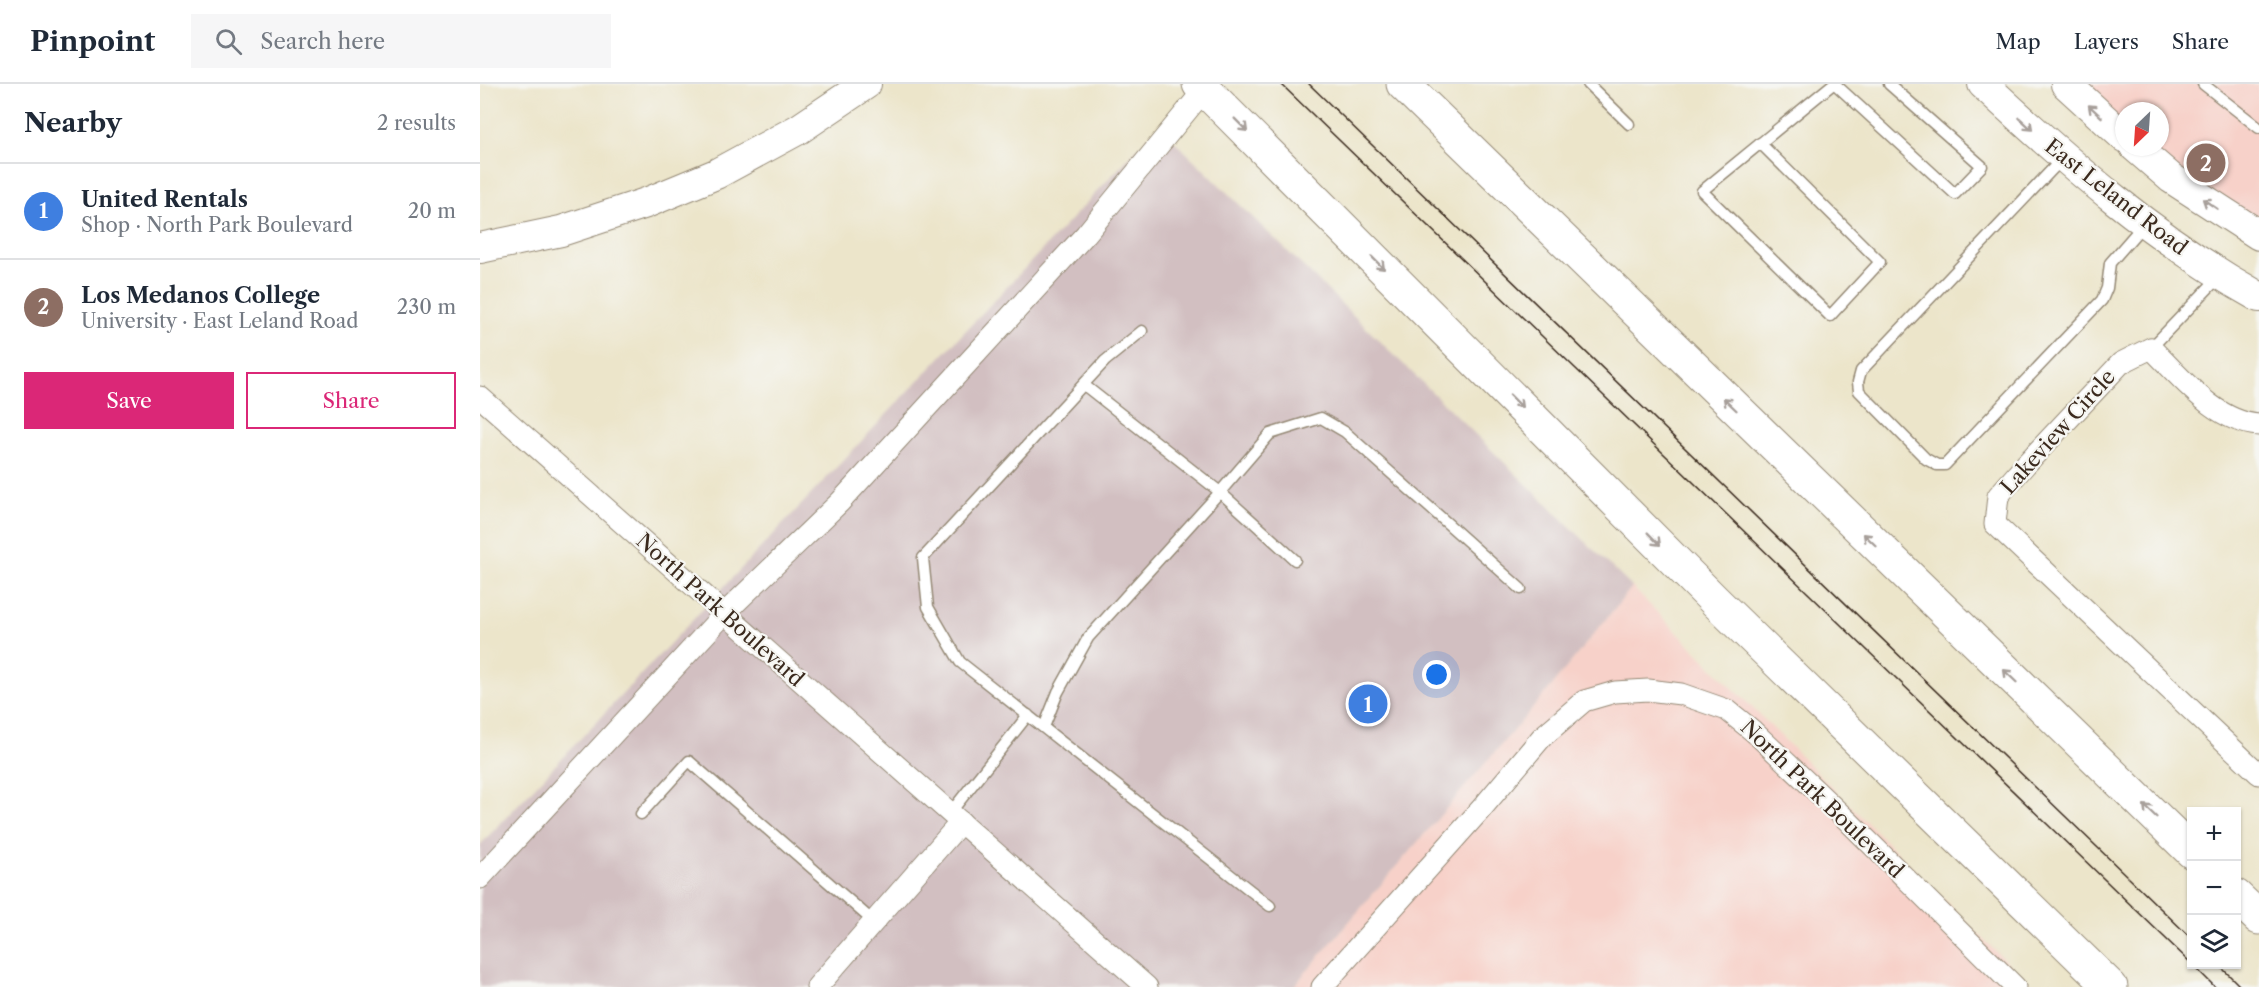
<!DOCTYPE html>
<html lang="en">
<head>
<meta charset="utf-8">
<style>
	body { margin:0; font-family:"Libre Caslon Text",serif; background:#f6f6f7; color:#1f2937 }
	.controls { position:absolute; right:18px; bottom:18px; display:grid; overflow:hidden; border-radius:0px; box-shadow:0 2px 4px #0004 }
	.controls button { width:54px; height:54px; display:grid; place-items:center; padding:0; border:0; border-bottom:2px solid #e0e1e3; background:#fff; color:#1f2937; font:30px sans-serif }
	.compass { position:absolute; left:1635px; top:18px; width:54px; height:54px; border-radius:50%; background:#fff; box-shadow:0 2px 4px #0004; rotate:205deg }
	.you { position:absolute; left:957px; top:591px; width:21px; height:21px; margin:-15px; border:4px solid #fff; border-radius:50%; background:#1a73e8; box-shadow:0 0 0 9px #1a73e833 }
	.badge { display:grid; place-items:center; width:39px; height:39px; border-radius:50%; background:#db2777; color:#fff; font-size:20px; font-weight:700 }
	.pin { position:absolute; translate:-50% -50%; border:3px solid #fff; box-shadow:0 2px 6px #0006 }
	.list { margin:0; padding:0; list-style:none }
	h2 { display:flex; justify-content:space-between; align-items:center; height:78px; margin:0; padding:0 24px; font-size:26px }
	h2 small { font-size:20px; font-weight:400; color:#747a83 }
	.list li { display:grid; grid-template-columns:39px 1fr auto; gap:18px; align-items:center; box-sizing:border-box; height:96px; padding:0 24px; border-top:2px solid #e0e1e3 }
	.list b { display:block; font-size:22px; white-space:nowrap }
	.list p { margin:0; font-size:20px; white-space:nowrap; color:#747a83 }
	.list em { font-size:20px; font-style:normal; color:#747a83 }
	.actions { display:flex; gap:12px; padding:18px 24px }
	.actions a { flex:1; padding:14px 0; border:2px solid #db2777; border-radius:0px; text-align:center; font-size:21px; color:#db2777 }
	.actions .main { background:#db2777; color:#fff }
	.icon { flex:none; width:33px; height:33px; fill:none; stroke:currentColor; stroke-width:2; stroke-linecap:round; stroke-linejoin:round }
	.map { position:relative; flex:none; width:1779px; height:903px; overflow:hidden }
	header { display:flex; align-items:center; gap:36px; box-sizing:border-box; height:84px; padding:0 30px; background:#fff; border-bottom:2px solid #e0e1e3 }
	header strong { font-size:28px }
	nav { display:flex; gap:33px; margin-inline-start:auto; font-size:21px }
	.search { width:420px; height:54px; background:#f6f6f7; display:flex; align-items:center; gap:15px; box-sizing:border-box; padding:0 21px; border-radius:0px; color:#747a83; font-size:22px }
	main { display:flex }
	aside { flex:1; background:#fff }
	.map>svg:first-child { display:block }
	.built { fill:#f7d1c9 }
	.industrial { fill:#d2bfc1 }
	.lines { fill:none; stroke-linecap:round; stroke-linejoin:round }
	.lane-casing { stroke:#948874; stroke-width:13 }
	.street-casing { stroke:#948874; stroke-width:23 }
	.secondary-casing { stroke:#948874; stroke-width:32 }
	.highway-casing { stroke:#948874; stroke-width:35 }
	.lane { stroke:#fff; stroke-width:10 }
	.street { stroke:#fff; stroke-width:21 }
	.secondary { stroke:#fff; stroke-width:30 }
	.highway { stroke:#fff; stroke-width:33 }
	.tram { stroke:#3b2a1e; stroke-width:1.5 }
	.oneway { stroke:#a79f9a }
	.labels { text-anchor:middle; stroke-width:4.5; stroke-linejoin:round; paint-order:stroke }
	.street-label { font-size:21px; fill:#3b2a1e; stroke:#f6f6f2 }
</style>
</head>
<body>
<header>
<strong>Pinpoint</strong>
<div class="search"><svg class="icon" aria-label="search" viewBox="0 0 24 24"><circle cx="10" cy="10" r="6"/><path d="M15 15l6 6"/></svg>Search here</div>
<nav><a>Map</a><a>Layers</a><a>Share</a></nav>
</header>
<main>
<aside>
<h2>Nearby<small>2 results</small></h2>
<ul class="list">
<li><span class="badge" style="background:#3f7fe0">1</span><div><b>United Rentals</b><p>Shop · North Park Boulevard</p></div><em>20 m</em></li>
<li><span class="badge" style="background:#8d6e63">2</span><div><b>Los Medanos College</b><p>University · East Leland Road</p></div><em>230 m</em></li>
</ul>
<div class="actions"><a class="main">Save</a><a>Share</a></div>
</aside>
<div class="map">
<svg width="1779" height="903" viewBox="0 0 1779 903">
	<rect width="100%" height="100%" fill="#f6f6f2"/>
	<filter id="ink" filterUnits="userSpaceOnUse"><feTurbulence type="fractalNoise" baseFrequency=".0167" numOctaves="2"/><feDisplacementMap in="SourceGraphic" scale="12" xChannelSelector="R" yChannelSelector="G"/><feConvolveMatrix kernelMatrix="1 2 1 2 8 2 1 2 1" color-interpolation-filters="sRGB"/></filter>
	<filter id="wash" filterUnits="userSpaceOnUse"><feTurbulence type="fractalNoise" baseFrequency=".008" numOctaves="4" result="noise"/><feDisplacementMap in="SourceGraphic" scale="24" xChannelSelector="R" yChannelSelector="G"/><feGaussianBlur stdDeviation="1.35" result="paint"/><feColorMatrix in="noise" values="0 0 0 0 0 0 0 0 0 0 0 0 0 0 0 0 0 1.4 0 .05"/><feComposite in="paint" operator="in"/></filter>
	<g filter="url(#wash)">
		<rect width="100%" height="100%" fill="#ece5ca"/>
		<g class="built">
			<polygon points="1586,0 1779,0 1779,151 1655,63 1680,63 1680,27 1644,27 1644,53"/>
			<polygon points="1152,503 1551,903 813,903 1069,605"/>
		</g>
		<polygon class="industrial" points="679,42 1152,503 1069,605 813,903 0,903 0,761"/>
	</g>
	<g filter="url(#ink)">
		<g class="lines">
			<defs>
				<g id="lane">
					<polyline points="1108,0 1149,40"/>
					<polyline points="1355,0 1475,110 1502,82 1409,0"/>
					<polyline points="1723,0 1779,44"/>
					<polyline points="1280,59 1400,178 1350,232 1222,107 1353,0"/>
					<polyline points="1582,75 1381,287 1378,298 1379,307 1446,375 1457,381 1465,381 1622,216 1627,204 1630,179 1664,140"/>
					<polyline points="662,247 625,277 443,474 448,523 480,578 790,822"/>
					<polyline points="1671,264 1740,192"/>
					<polyline points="815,476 740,408 790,350 841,334 865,348 1041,505"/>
					<polyline points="564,643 578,608 608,554 740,408 604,301"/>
					<polyline points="470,729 548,631"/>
					<polyline points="161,730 209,677 394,838"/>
				</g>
				<g id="street">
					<polyline points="0,313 667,903"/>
					<path d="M1779 341C1735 338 1701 293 1671 264L1641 279 1546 380 1518 412 1515 440 1779 690"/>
					<polyline points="0,794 244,530 360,418 606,150 715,17"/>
					<polyline points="337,903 481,738"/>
					<polyline points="842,903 1002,724 1062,653 1104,617 1135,608 1168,606 1201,610 1247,626 1273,647 1369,738 1535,903"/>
				</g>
				<g id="secondary">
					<path d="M1503 0C1590 81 1675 155 1779 213"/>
					<polyline points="1586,0 1644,53"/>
					<polyline points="1655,63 1691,94 1779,151"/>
					<polyline points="0,164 81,147 166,119 236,90 319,45 386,0"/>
				</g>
				<g id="highway">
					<polyline points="719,0 1234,516 1631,903"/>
					<polyline points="923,0 1712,768"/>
					<polyline points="1756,812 1779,834"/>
				</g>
			</defs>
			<use href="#lane" class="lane-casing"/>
			<use href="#street" class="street-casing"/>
			<use href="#secondary" class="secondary-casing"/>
			<use href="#highway" class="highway-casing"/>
			<use href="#lane" class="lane"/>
			<use href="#street" class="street"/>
			<use href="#secondary" class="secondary"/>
			<use href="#highway" class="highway"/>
			<g class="tram">
				<polyline points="801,0 1712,880"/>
				<polyline points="829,0 1712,855"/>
				<polyline points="1712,880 1735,903"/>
				<polyline points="1738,880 1761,903"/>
			</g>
		</g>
		<defs><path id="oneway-shaft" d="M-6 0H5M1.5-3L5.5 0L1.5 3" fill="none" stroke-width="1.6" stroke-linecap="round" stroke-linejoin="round" transform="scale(1.5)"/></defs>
		<g class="oneway">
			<use href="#oneway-shaft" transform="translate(1615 27) rotate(-137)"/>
			<use href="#oneway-shaft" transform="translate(1546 40) rotate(43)"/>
			<use href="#oneway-shaft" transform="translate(761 41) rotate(45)"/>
			<use href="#oneway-shaft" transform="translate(1730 120) rotate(-146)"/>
			<use href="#oneway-shaft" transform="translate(898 179) rotate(45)"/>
			<use href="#oneway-shaft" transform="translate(1036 317) rotate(45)"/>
			<use href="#oneway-shaft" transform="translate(1250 320) rotate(-136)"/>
			<use href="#oneway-shaft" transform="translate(1174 455) rotate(45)"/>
			<use href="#oneway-shaft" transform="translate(1390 456) rotate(-136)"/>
			<use href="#oneway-shaft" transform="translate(1530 592) rotate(-136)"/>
			<use href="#oneway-shaft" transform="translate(1670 727) rotate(-136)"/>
		</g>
	</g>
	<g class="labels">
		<g class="street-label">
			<text transform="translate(1636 113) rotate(38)" y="7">East Leland Road</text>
			<text transform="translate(1578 348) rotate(-48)" y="7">Lakeview Circle</text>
			<text transform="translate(240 526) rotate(42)" y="7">North Park Boulevard</text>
			<text transform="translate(1342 715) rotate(44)" y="7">North Park Boulevard</text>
		</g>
	</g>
</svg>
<div class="controls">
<button>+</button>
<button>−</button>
<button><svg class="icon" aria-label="layers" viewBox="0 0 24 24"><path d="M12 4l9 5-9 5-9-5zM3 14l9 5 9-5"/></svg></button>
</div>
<svg class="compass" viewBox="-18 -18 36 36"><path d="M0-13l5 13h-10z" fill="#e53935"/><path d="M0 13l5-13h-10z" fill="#747a83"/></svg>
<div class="you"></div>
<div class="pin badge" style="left:888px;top:620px;background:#3f7fe0">1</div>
<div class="pin badge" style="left:1726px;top:79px;background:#8d6e63">2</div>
</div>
</main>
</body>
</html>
